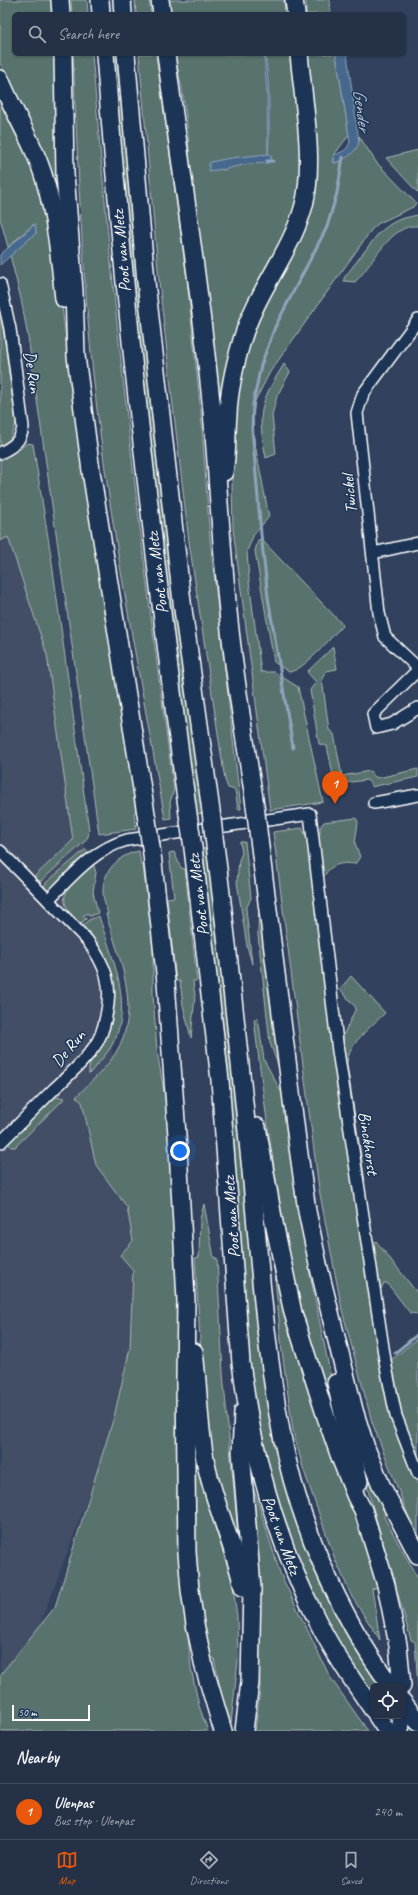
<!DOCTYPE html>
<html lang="en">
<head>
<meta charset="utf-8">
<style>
	body { margin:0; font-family:Caveat,sans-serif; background:#2d394d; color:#f1f3f6 }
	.controls { position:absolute; right:12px; bottom:12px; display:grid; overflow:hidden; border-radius:6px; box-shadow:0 1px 3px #0004 }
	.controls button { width:36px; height:36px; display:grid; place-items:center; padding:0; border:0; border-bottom:1px solid #424c5f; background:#253146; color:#f1f3f6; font:20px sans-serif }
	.scale { position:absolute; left:12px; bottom:10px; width:78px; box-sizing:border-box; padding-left:4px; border:2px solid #fff; border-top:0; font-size:11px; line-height:14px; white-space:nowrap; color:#fff; -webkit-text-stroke:3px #1d3557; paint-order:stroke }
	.you { position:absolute; left:180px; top:1151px; width:14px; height:14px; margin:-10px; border:3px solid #fff; border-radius:50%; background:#1a73e8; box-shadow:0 0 0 6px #1a73e833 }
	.badge { display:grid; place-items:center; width:26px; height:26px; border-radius:50%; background:#ea580c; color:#fff; font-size:13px; font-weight:700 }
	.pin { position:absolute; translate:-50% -33px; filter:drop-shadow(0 1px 2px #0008) }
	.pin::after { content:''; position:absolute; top:21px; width:14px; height:12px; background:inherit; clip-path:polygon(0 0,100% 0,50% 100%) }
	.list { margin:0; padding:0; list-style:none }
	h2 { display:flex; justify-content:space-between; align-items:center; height:52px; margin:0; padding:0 16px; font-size:17px }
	h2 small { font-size:13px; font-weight:400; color:#a3a9b3 }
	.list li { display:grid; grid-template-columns:26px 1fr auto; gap:12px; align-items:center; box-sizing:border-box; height:56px; padding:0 16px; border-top:1px solid #424c5f }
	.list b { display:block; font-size:15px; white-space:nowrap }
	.list p { margin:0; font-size:13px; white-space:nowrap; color:#a3a9b3 }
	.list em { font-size:13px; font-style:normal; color:#a3a9b3 }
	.icon { flex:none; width:22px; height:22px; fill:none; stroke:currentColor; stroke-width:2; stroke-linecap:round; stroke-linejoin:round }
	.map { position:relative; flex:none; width:418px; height:1731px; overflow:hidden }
	.search { position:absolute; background:#253146; box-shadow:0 1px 3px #0004; left:12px; right:12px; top:12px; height:44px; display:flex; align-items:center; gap:10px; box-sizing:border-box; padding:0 14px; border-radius:6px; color:#a3a9b3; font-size:15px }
	.sheet { height:108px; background:#253146 }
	nav { display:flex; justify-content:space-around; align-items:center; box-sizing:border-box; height:56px; border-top:1px solid #424c5f; background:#253146; font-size:11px; color:#a3a9b3 }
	nav a { display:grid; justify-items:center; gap:2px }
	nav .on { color:#ea580c }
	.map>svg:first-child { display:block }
	.built { fill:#434d66 }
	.green { fill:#59726e; stroke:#acb8b6 }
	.water { fill:#46688d; stroke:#90a4bb }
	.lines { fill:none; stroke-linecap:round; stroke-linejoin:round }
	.stream { stroke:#90a4bb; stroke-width:3 }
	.minor-casing { stroke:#fff; stroke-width:14 }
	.highway-casing { stroke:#fff; stroke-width:20 }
	.minor { stroke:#1d3557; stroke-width:11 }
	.highway { stroke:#1d3557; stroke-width:17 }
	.highway-bridge-casing { stroke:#fff; stroke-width:20; stroke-linecap:butt }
	.highway-bridge { stroke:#1d3557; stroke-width:17 }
	.labels { text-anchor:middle; stroke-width:3; stroke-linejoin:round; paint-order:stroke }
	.street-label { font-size:17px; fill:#fff; stroke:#1d3557 }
	.water-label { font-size:18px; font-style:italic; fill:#b5c3d1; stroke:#1d3557 }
</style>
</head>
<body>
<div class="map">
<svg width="418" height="1731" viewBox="0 0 418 1731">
	<rect width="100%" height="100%" fill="#31415e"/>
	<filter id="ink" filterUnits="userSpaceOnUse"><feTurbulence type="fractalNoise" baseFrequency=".025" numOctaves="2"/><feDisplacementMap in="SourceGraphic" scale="8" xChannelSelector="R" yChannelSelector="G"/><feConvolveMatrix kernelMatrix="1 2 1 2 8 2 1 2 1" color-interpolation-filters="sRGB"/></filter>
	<g filter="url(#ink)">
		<polygon class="built" points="0,490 46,552 128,1170 140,1359 16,1689 0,1702"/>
		<g class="green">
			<polygon points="0,0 53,0 54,14 14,14 14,54 56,54 62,217 0,63"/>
			<polygon points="71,0 87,0 88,14 72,14"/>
			<polygon points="135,0 149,0 151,14 136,14"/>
			<polygon points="166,0 284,0 285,14 168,14"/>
			<polygon points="306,0 330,0 331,14 306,14"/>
			<path d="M73 54H92C112 300 140 545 174 790L170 802 171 818 165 819C141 683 114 547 97 410 83 292 78 173 73 54Z"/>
			<polygon points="111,54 119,54 181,652 203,813 196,814 144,407"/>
			<polygon points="139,54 156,54 187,279 201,413 210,539 241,809 238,809 235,790 228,788 225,780 189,542 173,406 159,281"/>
			<path d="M174 54H290L301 116 300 203 263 282 221 429 190 189C191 148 185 94 174 54Z"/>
			<polygon points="306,54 336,54 349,135 334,155 334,163 341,161 359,142 359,136 376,162 416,203 413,207 379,223 372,229 270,372 255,401 253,415 254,439 269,517 254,534 247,551 249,581 261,672 274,672 298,687 323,802 270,810 233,529 231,432 246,339 298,230"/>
			<polygon points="0,92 37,173 60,291 82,466 95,553 113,654 136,812 134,813 136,829 99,834 28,337 21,299 10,255 36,233 34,224 8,247 0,218"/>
			<polygon points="418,150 418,193 386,158"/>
			<path d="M418 215V226C391 223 372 266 355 282L344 281V278L378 234C394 220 398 219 418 215Z"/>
			<polygon points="0,308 16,423 10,439 0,446"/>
			<path d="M284 364 290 372 277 396 272 415 276 454 266 458C257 412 259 404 284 364Z"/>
			<polygon points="27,443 33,444 51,556 89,830 88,837 83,843 41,881 37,881 33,878 73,840 47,655 8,537 0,541 0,458 20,449"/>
			<path d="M261 539 343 625C331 637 305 670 289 672L274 662 255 551 258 540Z"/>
			<polygon points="333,647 337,669 326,671 322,679 329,730 334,734 342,776 370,771 375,777 378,778 418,769 418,777 375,786 373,787 367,780 335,784 327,746 319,744 310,690 316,682 307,672"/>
			<path d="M356 818 358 822 355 843 360 857 355 864C342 862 331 864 324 876L319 861 315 835 320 834V827L324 822Z"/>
			<polygon points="302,828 306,836 309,835 353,1183 410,1465 418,1483 418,1541 372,1422 342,1310 319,1189 273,832"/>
			<polygon points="240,842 245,842 251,898 246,909 252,964 247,946 237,882 239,860 242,853"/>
			<polygon points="209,848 263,1360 347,1629 380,1686 373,1686 373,1691 359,1680 329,1631 299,1566 267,1471 249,1374 237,1192 227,1079 201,849"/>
			<polygon points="86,849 89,853 50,890 46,890 44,886 47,882"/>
			<path d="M139 851 141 865H143L153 948V995L157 1050 168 1117 176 1253 180 1552 191 1668 199 1706 208 1731H0V1675L55 1607 114 1417 130 1348 133 1270 120 1255 133 1241 127 1207 96 1165 82 1102 76 1097C89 1083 105 1070 115 1054 143 1010 119 959 106 914H108C106 907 103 899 103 892 102 871 120 854 139 851Z"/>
			<polygon points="174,852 181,868 185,869 197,981 193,981 195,996 191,1038 183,1005 180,981 176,981 167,898 174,897 169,853"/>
			<path d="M93 863 96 873 93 892 98 913 90 916 87 913 83 916 86 919 80 924 68 913 69 911C63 903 63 894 70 887L69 886Z"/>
			<polygon points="259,896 279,1068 270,1043 258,935"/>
			<path d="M99 916C111 956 135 1005 112 1045 106 1056 97 1064 89 1074 88 1057 97 1053 105 1039 119 1013 116 976 101 950 96 941 89 934 82 926L89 920Z"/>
			<path d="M351 976 385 1013C371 1027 348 1043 347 1064L365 1181 361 1184 342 1053 343 1036 356 1008 340 989Z"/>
			<path d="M258 1018 264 1060 283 1095 289 1142 310 1274 345 1447C326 1391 306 1334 294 1276 276 1191 264 1105 254 1019Z"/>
			<polygon points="55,1097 65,1098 15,1147 11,1147 8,1143"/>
			<polygon points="204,1204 214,1258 217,1258 223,1374 239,1544 235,1544 206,1435 195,1258 199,1257 200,1219"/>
			<polygon points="376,1241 418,1294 418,1314 410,1313 387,1283 384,1283 381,1289 379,1289 373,1247 374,1242"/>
			<polygon points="272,1247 378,1587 372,1589 380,1640 352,1597 335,1559 304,1471 293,1431 282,1351"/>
			<polygon points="418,1338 418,1460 401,1414 391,1360"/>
			<polygon points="349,1412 385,1507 384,1517 418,1579 418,1688 415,1642 411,1640 357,1452"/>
			<polygon points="193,1434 201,1484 232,1580 237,1616 238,1661 231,1723 222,1697 214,1658 212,1658 200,1625 195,1589"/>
			<polygon points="246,1464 280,1573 330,1677 368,1731 255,1731 260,1689 258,1616"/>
		</g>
		<g class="water">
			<path d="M264 54C270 65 270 138 268 154L272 156 269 163 248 164 225 169 224 171 223 169 209 171V163L211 162 230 158 268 154 267 93Z"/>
			<path d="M336 54H347L359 142C356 153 345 160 334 163V155C343 152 347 150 350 142Z"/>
			<polygon points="35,224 36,233 0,265 0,255"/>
		</g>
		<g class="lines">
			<g class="stream">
				<polyline points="267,161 273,161"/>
				<polyline points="293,748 268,597 261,534 252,428 253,404 261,365 275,327 327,227 337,193 343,157"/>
				<polyline points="395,1353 418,1334"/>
			</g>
			<defs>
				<g id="minor">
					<path d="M0 284 10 329 23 427C21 441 13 447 0 453"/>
					<polyline points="418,320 363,394 357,413 379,613 385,637 418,668"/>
					<polyline points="373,553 418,543"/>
					<polyline points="418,670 373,714 376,728 392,724 418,708"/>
					<polyline points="374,803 418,795"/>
					<path d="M0 851 87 940C106 965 113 985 106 1016 104 1027 101 1038 94 1047 83 1063 68 1076 54 1089 36 1107 18 1125 0 1143"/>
					<path d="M48 900C72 876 94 849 127 840L310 814 338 1051 386 1367 396 1416 418 1473"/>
				</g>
				<g id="highway">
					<polyline points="60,0 61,14"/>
					<polyline points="100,0 101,14"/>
					<polyline points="122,0 123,14"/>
					<polyline points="160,0 162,14"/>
					<polyline points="294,0 296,14"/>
					<polyline points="63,54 65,174 74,291 76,356 91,471 147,820"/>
					<path d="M105 54C124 309 154 561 188 814"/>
					<polyline points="126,54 146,282 182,602 211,811"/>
					<path d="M166 54C181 173 201 292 212 412 219 490 222 569 232 647 238 700 247 752 255 805"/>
					<path d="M0 79C14 114 35 145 45 181 56 218 60 260 64 299"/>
					<path d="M224 472C228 453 226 433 228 414 229 389 235 364 242 340 256 292 291 253 304 205 315 162 303 99 299 54"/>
					<polyline points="259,839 297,1140 307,1211 318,1264 354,1410 366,1448 381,1485 418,1555"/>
					<path d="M215 845C229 954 240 1062 251 1171 259 1258 265 1346 281 1431 297 1519 338 1614 391 1686"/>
					<path d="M193 848 220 1080 241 1363C252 1452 276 1540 317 1620 333 1652 353 1681 373 1710"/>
					<polyline points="152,854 166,982 178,1149 186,1300 185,1383 187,1552 190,1590 195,1624 204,1667 223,1731"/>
					<polyline points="257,1127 273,1218 293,1313 326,1417 340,1457 356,1497 363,1510 386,1585 398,1645 402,1686"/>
					<path d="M194 1352C199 1389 198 1427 206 1464 215 1506 234 1545 243 1587"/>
					<polyline points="336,1383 359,1482"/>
					<polyline points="243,1412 241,1451 252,1588 250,1682 244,1731"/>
					<polyline points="403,1702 418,1722"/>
					<polyline points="377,1716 387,1731"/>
					<polyline points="400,1731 402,1716"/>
				</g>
			</defs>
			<use href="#minor" class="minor-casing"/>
			<use href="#highway" class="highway-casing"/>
			<use href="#minor" class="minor"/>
			<use href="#highway" class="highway"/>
			<defs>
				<g id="highway-bridge">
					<polyline points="255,805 259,839"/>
					<polyline points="211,811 215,845"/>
					<polyline points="188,814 193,848"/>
					<polyline points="147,820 152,854"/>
				</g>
			</defs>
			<use href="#highway-bridge" class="highway-bridge-casing"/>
			<use href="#highway-bridge" class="highway-bridge"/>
		</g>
	</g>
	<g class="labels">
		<g class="street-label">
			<text transform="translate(121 251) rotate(-95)" y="6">Poot van Metz</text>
			<text transform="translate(33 372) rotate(82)" y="6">De Run</text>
			<text transform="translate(349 494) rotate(-96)" y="6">Twickel</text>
			<text transform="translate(157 573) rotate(-97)" y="6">Poot van Metz</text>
			<text transform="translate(198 895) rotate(-97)" y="6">Poot van Metz</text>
			<text transform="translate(68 1048) rotate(-50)" y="6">De Run</text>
			<text transform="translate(369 1143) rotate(82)" y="6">Binckhorst</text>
			<text transform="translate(231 1217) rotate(-94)" y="6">Poot van Metz</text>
			<text transform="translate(282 1535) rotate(70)" y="6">Poot van Metz</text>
		</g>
		<g class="water-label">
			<text transform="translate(362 110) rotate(82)" y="6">Gender</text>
		</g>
	</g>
</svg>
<div class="controls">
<button><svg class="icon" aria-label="locate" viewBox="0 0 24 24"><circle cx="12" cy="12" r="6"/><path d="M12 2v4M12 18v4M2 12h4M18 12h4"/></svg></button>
</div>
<div class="scale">50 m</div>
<div class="you"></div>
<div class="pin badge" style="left:335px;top:804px">1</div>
<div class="search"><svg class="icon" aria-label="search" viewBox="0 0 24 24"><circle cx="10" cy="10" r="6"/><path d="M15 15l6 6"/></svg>Search here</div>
</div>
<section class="sheet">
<h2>Nearby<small></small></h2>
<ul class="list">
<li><span class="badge">1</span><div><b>Ulenpas</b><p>Bus stop · Ulenpas</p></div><em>240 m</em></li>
</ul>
</section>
<nav>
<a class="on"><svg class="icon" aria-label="map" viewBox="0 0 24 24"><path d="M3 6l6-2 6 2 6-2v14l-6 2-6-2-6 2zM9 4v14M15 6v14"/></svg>Map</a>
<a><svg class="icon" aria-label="directions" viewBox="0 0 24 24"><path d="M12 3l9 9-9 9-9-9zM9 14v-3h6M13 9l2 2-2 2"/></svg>Directions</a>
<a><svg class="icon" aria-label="saved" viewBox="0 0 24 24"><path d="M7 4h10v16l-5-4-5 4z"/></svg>Saved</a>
</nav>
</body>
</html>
